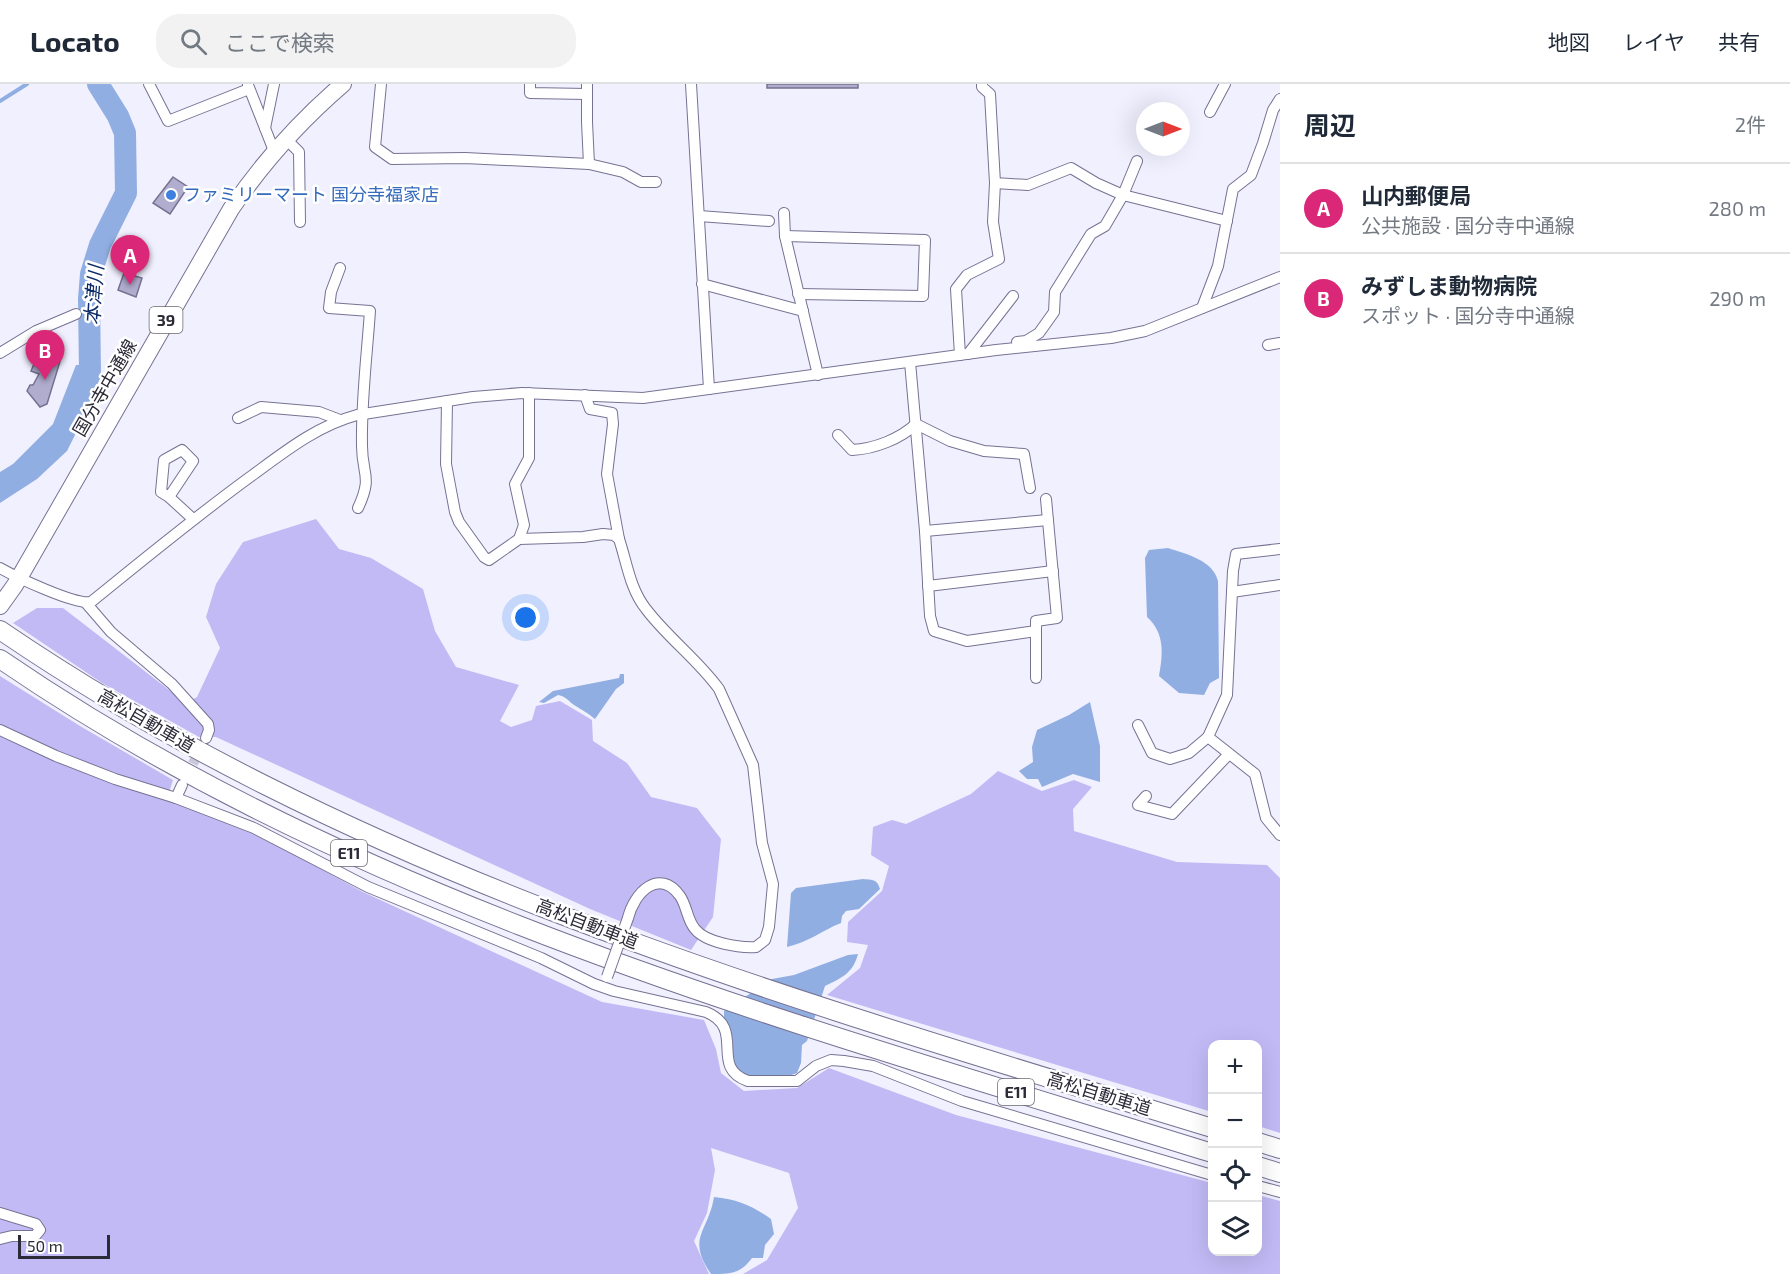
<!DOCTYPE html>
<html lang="ja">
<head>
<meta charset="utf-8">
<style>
	body { margin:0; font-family:"Exo 2","Noto Sans JP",sans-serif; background:#f2f2f3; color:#1f2937 }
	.controls { position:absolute; right:18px; bottom:18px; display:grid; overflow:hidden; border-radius:12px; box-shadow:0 6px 24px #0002 }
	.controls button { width:54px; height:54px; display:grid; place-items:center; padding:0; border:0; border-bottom:2px solid #e0e1e3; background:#fff; color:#1f2937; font:30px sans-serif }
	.compass { position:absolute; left:1136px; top:18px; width:54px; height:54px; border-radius:50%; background:#fff; box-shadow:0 6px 24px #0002; rotate:90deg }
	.scale { position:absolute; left:18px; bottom:15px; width:92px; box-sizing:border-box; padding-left:6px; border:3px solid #2b2a37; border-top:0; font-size:16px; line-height:21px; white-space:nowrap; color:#2b2a37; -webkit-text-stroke:4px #fff; paint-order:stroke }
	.you { position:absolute; left:526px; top:534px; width:21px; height:21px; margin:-15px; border:4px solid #fff; border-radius:50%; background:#1a73e8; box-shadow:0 0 0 9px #1a73e833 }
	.badge { display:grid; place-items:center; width:39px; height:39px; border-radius:50%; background:#db2777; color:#fff; font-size:20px; font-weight:700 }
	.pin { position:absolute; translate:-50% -50px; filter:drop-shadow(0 2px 3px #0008) }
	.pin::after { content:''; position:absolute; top:32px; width:21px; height:18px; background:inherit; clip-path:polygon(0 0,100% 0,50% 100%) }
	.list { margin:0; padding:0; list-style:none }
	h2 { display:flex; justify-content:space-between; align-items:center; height:78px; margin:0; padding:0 24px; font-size:26px }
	h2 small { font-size:20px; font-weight:400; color:#747a83 }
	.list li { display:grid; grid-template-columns:39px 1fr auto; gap:18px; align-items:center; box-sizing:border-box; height:90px; padding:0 24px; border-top:2px solid #e0e1e3 }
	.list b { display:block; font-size:22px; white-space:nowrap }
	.list p { margin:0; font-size:20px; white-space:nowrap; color:#747a83 }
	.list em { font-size:20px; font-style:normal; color:#747a83 }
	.icon { flex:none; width:33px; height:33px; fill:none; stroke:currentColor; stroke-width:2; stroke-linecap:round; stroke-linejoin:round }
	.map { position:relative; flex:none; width:1280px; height:1190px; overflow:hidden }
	header { display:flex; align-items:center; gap:36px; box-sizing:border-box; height:84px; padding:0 30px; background:#fff; border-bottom:2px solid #e0e1e3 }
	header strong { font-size:28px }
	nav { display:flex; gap:33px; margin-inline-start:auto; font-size:21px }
	.search { width:420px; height:54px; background:#f2f2f3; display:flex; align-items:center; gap:15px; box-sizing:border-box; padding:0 21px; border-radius:24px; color:#747a83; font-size:22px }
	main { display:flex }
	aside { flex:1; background:#fff }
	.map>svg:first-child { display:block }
	.forest { fill:#c2baf5 }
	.water { fill:#91aee3 }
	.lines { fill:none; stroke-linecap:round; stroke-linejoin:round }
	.stream { stroke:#91aee3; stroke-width:4 }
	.river { stroke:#91aee3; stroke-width:22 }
	.building { fill:#b1adcf; stroke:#767191; stroke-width:1.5 }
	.street-tunnel { stroke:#c9c8d7; stroke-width:10; stroke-dasharray:10 5; stroke-linecap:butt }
	.street-casing { stroke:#767292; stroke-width:12 }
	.primary-casing { stroke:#767292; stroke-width:18 }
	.highway-casing { stroke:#767292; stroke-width:20 }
	.street { stroke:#fff; stroke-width:10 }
	.primary { stroke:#fff; stroke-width:16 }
	.highway { stroke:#fff; stroke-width:18 }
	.street-bridge-casing { stroke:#767292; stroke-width:12; stroke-linecap:butt }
	.street-bridge { stroke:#fff; stroke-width:10 }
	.shop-dot { fill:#3f7fe0; stroke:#fff; stroke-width:2 }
	.labels { text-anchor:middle; stroke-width:5; stroke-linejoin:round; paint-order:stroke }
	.shield { fill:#fff; stroke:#6b6a73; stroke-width:1.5 }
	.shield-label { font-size:16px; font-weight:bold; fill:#2b2a37 }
	.shop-label { font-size:18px; fill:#366cbe; stroke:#fff; text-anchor:start }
	.street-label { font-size:18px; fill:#2b2a37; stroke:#fff }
	.water-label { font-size:20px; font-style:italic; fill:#0d2c69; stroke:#fff }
</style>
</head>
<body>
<header>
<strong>Locato</strong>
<div class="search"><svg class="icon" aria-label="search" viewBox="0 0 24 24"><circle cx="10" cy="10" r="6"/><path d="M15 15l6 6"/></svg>ここで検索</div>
<nav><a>地図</a><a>レイヤ</a><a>共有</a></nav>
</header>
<main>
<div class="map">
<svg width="1280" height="1190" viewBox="0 0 1280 1190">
	<rect width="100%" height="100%" fill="#f1f0ff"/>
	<g class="forest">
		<polygon points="316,435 339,465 371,474 423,505 435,547 456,583 519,601 500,637 511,643 532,636 536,622 560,617 592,636 593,657 627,679 651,713 697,724 721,755 713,833 691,866 590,825 216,653 199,653 102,599 13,539 37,524 63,524 186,619 197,613 220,564 206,533 216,500 243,458"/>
		<polygon points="0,592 80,642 173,696 167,715 251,747 363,808 602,918 704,936 716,965 721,989 744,1007 797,1004 829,984 956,1031 1212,1099 1212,1168 1258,1168 1258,1111 1280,1117 1280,1190 743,1190 767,1176 798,1124 789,1089 711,1064 715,1086 707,1129 694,1157 709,1190 0,1190"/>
		<polygon points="998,687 1042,707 1074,696 1092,703 1073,725 1074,747 1177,778 1267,781 1280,794 1280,1049 1258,1042 1258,960 1212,960 1212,1028 827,911 860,884 868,861 847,858 848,838 882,807 889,782 871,771 873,743 892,736 906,740 971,710"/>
	</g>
	<g class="water">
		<polygon points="76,281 98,281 88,325 67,367 37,395 0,419 0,388 13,380 53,340"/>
		<path d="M1168 464C1186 470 1213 476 1218 497L1219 594 1210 599 1204 611 1179 609 1159 592C1163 570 1165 549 1147 533L1145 474 1149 466Z"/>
		<path d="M620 590H624V599L616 605 595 635C588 629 582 626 574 621 568 617 567 613 558 611L544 619 539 618 553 607 619 594Z"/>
		<polygon points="1090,618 1100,662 1100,698 1073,690 1042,703 1038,695 1027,695 1019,687 1033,678 1032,663 1037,646 1069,631"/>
		<path d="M863 795C873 796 877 795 880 805L859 825 846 827 842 832 841 839C821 847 809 858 787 863L791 809 796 804Z"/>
		<path d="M858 870C853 889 842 894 825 902L807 957 802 961 801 979 797 989 786 993 743 991 732 977 733 957 729 943 724 935V927L772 895 794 891 848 871Z"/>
		<path d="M714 1113C739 1116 751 1121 771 1135L774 1150 765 1161 763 1174H752C740 1190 731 1190 711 1190 686 1153 708 1149 714 1113Z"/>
	</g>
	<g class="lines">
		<polyline class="stream" points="0,17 27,0"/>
		<polyline class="river" points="82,308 90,290 89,215 91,190 100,161 126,109 125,49 118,32 98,0"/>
	</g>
	<g class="building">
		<rect x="767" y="0" width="91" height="4"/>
		<polygon points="173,93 188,103 170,130 153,119"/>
		<polygon points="124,189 142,194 136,213 118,206"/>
		<polygon points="39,268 61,274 47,320 40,323 27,307 30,301 33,301 39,290 31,287"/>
	</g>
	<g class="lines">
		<polyline class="street-tunnel" points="186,693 202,662"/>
		<defs>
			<g id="street">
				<polyline points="149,0 168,37 249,5"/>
				<polyline points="381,0 375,63 392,75 465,74 589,80 623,88 641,98 656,98"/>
				<polyline points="530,0 530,9 587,10"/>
				<polyline points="587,0 587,38 589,80"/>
				<polyline points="691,0 709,305"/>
				<polyline points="982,0 982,3 990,10 995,99 1028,101 1071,84 1096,99 1123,111 1227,137"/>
				<polyline points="248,1 274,67"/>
				<polyline points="1210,28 1225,0"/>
				<polyline points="265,44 274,0"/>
				<polyline points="286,55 299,68 300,138"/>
				<polyline points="784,129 785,152 818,291"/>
				<polyline points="699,132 769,137"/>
				<polyline points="785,152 925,156 923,212 798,210"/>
				<path d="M340 184 331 208 329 224 370 227C367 271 361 317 362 362 362 391 373 392 358 424"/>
				<polyline points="702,200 803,227"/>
				<polyline points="1202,224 1218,182 1233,105 1251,91 1263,59 1273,26 1280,15"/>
				<polyline points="1017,258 1026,257 1039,249 1054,228 1055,208 1091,150 1105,142 1123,111 1137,77"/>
				<polyline points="1268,261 1280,259"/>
				<polyline points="0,269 36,247 76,230"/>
				<polyline points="968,270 1013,212"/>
				<polyline points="960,271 956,205 967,191 999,175 993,138 995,99"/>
				<polyline points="910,278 925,447 930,532 934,547 967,557 1036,547 1036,537 1057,534 1046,415"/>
				<polyline points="585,311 590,325 612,329 613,340 607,390 619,455"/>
				<path d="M447 317 446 380 455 428 459 438 484 473 489 476 519 455 583 453 603 450 614 451 619 455C627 479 630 505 646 525 668 554 698 576 719 605L753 681 762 759 773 800 769 843 765 856 756 863C740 864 706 859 695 845 687 836 687 822 680 812 659 783 634 809 628 834"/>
				<polyline points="238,334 261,323 319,328 340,336"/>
				<path d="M838 351 852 366C874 365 900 355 916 340L950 357 984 367 1024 370 1030 404"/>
				<polyline points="169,413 161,408 164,376 182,366 193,377 169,413 193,435"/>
				<polyline points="925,447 1048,436"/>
				<polyline points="519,455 524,441 515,400 529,374 529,309"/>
				<polyline points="1280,465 1236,470 1233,487 1227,611 1208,653 1255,690 1266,734 1280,751"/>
				<path d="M0 484C16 493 75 521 91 518 143 476 195 433 250 393 283 369 316 342 357 331L473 313 522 309 643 314 996 266 1111 254 1145 247 1280 193"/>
				<polyline points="928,502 1053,487"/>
				<polyline points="1232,508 1280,501"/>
				<polyline points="86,519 111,548 172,600 208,640 209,646 206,654"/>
				<polyline points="1036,547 1036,594"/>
				<polyline points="1138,641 1152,669 1170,675 1189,669 1208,653"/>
				<path d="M0 646 56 672 115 695 176 714 254 744 368 803 541 874 594 900 614 907 706 928C747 945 708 983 748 997H797L816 982 831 976 844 977 873 982 962 1017 1212 1091"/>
				<polyline points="1146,712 1138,721 1172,730 1229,670"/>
				<polyline points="176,714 182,701"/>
				<polyline points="1258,1102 1280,1108"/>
				<polyline points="0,1129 36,1140 40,1146 35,1152 12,1152 0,1155"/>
			</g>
			<path id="primary" d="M0 522 15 501 231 125C263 78 300 37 343 0"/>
			<g id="highway">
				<path d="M0 546C365 795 794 916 1212 1044"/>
				<path d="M0 575C363 824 797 940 1212 1069"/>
				<polyline points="1258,1058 1280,1065"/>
				<polyline points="1258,1082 1280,1089"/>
			</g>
		</defs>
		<use href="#street" class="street-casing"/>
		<use href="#primary" class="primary-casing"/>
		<use href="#highway" class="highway-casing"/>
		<use href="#street" class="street"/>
		<use href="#primary" class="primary"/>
		<use href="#highway" class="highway"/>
		<defs>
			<polyline id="street-bridge" points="607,893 628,834"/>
		</defs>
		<use href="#street-bridge" class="street-bridge-casing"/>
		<use href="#street-bridge" class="street-bridge"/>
	</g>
	<circle class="shop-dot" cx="171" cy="111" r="6"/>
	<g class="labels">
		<g class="shield">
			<rect x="149.5" y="223" width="33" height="26" rx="4.5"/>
			<rect x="331" y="756" width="36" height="26" rx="4.5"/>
			<rect x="998" y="995" width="36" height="26" rx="4.5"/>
		</g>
		<g class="shield-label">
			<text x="166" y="242">39</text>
			<text x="349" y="775">E11</text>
			<text x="1016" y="1014">E11</text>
		</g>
		<g class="shop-label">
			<text x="183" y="117">ファミリーマート 国分寺福家店</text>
		</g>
		<g class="street-label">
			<text transform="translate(105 304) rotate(-60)" y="6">国分寺中通線</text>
			<text transform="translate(146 637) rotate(30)" y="6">高松自動車道</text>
			<text transform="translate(587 840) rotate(21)" y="6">高松自動車道</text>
			<text transform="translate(1099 1010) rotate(17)" y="6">高松自動車道</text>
		</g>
		<g class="water-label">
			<text transform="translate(94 211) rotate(-86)" y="7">本津川</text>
		</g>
	</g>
</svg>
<div class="controls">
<button>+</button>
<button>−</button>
<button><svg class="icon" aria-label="locate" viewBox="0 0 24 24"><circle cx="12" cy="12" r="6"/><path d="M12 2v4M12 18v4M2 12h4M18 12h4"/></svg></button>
<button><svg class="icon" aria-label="layers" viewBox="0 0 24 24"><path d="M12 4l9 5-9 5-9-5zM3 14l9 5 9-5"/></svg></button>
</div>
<svg class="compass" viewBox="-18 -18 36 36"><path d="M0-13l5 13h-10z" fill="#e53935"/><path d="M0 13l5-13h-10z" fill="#747a83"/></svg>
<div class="scale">50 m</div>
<div class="you"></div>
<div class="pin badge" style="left:130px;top:201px">A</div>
<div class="pin badge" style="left:45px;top:296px">B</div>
</div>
<aside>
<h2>周辺<small>2件</small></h2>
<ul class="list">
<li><span class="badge">A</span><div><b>山内郵便局</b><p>公共施設 · 国分寺中通線</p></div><em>280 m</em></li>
<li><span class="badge">B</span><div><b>みずしま動物病院</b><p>スポット · 国分寺中通線</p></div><em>290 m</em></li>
</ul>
</aside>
</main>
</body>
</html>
